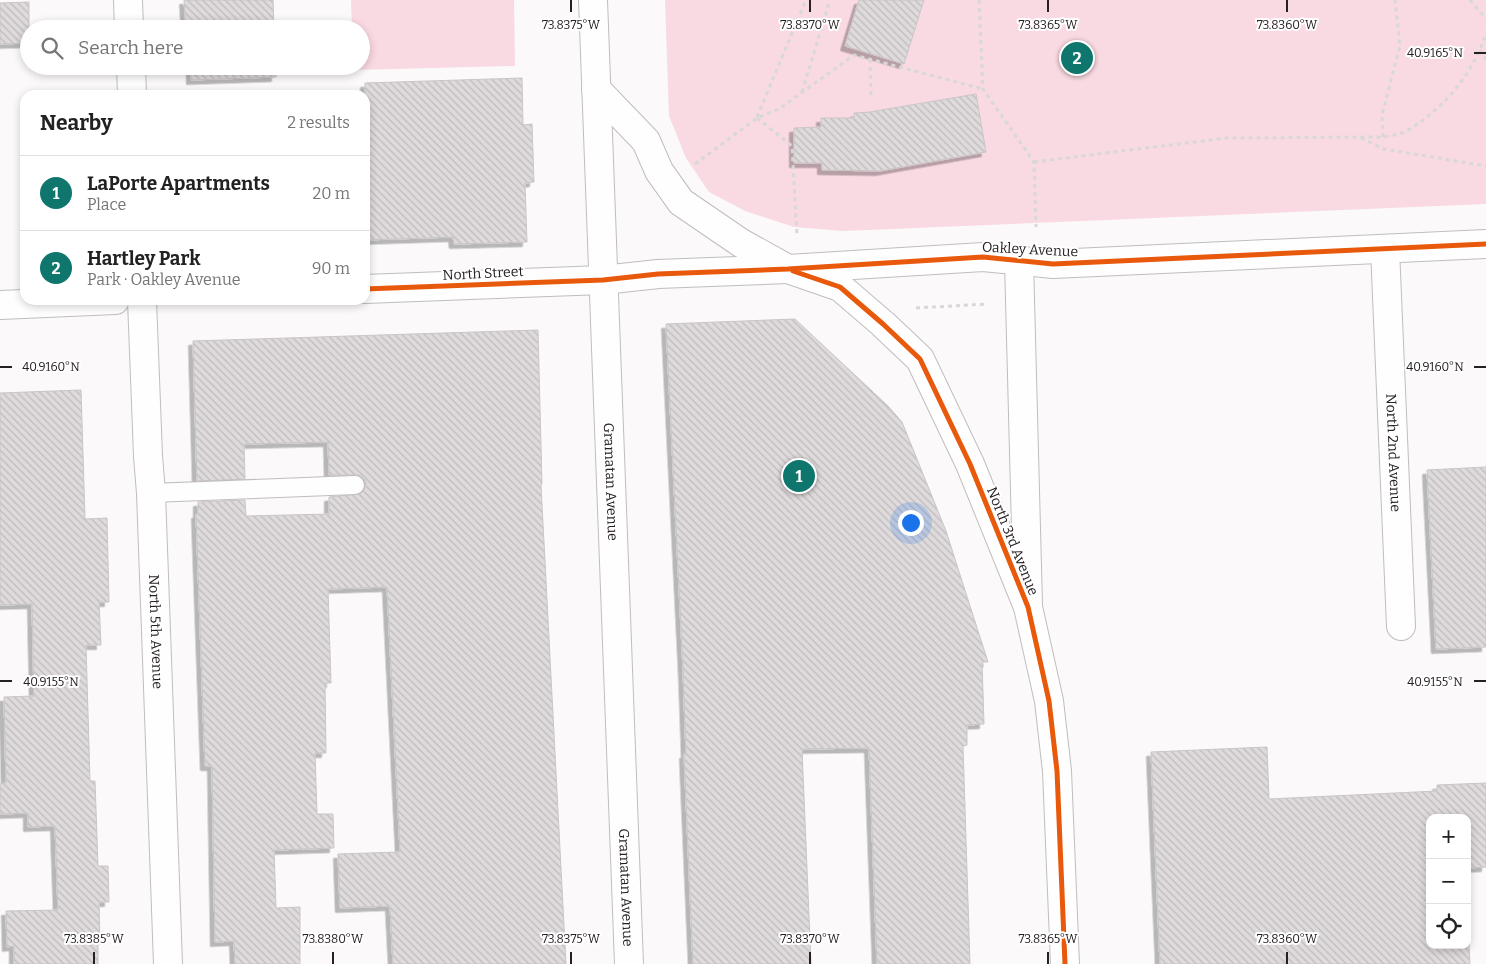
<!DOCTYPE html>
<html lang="en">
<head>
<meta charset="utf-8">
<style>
	body { margin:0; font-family:Bitter,serif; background:#f6f6f6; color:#222 }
	.controls { position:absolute; right:15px; bottom:15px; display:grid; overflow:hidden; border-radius:10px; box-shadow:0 2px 8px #0003 }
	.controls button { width:45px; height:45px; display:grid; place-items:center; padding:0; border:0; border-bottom:1px solid #e0e0e0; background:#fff; color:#222; font:25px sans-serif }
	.you { position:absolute; left:910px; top:522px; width:18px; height:18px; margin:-12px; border:4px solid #fff; border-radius:50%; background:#1a73e8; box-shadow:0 0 0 8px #1a73e833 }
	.badge { display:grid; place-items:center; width:32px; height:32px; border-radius:50%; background:#0f766e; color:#fff; font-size:16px; font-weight:700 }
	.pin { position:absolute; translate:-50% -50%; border:2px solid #fff; box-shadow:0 1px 5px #0006 }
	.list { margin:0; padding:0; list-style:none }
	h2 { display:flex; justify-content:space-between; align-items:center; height:65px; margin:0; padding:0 20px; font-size:21px }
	h2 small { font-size:16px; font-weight:400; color:#767676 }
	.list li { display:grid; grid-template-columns:32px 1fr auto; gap:15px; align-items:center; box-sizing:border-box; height:75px; padding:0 20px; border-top:1px solid #e0e0e0 }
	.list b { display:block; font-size:19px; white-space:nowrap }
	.list p { margin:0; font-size:16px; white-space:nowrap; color:#767676 }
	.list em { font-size:16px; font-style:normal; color:#767676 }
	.icon { flex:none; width:28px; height:28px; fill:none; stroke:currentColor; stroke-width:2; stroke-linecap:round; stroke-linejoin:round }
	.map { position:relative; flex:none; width:1486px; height:964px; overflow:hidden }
	.search { position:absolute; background:#fff; box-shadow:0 2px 8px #0003; left:20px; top:20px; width:350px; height:55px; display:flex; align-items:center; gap:12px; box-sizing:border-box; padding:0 18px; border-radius:28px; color:#767676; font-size:19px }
	.panel { position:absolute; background:#fff; box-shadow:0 2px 8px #0003; left:20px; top:90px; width:350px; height:215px; border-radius:15px }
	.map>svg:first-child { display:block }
	.park { fill:#f9d9e2 }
	.building { fill:url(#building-back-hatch); stroke:#cac5c7; filter:url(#shadow) }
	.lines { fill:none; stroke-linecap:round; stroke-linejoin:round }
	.lane-casing { stroke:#c1bdbf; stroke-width:20 }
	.street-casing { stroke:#c1bdbf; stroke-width:30 }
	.secondary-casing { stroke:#c1bdbf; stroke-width:30 }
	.path { stroke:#d8d8d8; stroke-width:3; stroke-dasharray:4 4; stroke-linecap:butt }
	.lane { stroke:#fefefe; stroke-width:18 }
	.street { stroke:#fefefe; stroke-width:28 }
	.secondary { stroke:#fefefe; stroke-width:28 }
	.cycleway-casing { stroke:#fff; stroke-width:8 }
	.cycleway { stroke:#e8590c; stroke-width:5 }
	.ticks { fill:none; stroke:#272022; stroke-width:2 }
	.labels { text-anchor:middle; stroke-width:4; stroke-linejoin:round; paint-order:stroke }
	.street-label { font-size:14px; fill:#272022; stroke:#fff }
	.ticks-label { font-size:12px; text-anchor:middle; fill:#272022; stroke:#fff; stroke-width:4; stroke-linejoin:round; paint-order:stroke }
</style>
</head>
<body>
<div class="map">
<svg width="1486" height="964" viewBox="0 0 1486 964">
	<defs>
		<pattern id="building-back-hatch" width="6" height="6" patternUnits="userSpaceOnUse" patternTransform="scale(1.25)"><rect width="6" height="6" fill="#dfdadc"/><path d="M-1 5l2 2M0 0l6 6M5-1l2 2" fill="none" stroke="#bfbbbc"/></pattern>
		<filter id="shadow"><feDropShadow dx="-4.5" dy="4.5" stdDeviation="0" flood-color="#0004"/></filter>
	</defs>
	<rect width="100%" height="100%" fill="#fbf9fa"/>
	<g class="park">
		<polygon points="351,0 514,0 515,66 353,70 353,66 361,66 361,29 352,29"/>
		<polygon points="665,0 1486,0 1486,204 843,231 794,227 745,211 709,192 686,158 669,116"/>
	</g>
	<g class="building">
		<polygon points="184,0 273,0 274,29 186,29"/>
		<polygon points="859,0 924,0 904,64 845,46"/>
		<polygon points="29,2 29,43 0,44 0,3"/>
		<polygon points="191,66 276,66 276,77 191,80"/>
		<polygon points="522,78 523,125 532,124 534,182 525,183 527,242 454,244 453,237 365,240 365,83"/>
		<polygon points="976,94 986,152 880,171 822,170 822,163 794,163 794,128 821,127 821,118 854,118 854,113 870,112"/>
		<polygon points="795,319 888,406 902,422 946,531 988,662 982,662 984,724 967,725 967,745 963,746 970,964 877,964 869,748 802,749 811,964 693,964 684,754 686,754 683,670 666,324"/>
		<polygon points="538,330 542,484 541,485 566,964 393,964 390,906 340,908 338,854 400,852 400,850 387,587 328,589 331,683 325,683 326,753 315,753 317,814 333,814 334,848 274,850 276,908 300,907 300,964 235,964 234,941 215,942 212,766 205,766 196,514 198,514 198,502 245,500 246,516 329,514 329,497 360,494 364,490 366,484 364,479 359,475 329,475 328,442 244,444 245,479 197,481 193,341"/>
		<polygon points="81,390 85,519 107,518 109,602 99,602 101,645 86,645 90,781 95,781 98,866 108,866 109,902 99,902 100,944 98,944 98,964 14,964 14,946 7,947 6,911 58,910 55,826 28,827 28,813 0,814 0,784 6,783 4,697 34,696 32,604 0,605 0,393"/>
		<polygon points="1486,467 1486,647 1436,649 1427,470"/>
		<polygon points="1267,747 1269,799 1437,791 1437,785 1486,783 1486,867 1467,868 1467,818 1430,818 1430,945 1467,945 1467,908 1470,964 1160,964 1151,752"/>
	</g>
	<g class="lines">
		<defs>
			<polyline id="lane" points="151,493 355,485"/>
			<g id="street">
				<polyline points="128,0 129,29"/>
				<polyline points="131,66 132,95"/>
				<path id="s1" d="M1385 249 1401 626"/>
				<polyline points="1019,261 1028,605"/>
				<polyline points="788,269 983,257 1053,264 1486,244"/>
				<path id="s2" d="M142 300 148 456 151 493 168 964"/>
			</g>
			<g id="secondary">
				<path id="s3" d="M593 0 629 964"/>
				<polyline points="596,89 646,141 659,171 681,202 741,243 788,269 840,287 883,324 920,359 970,464 1028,607 1049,701 1057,771 1065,964"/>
				<polyline points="365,289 603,280 658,274 788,269"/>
				<polyline points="0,305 115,300"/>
			</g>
		</defs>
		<use href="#lane" class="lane-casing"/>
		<use href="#street" class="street-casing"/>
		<use href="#secondary" class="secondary-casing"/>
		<g class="path">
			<polyline points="979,0 983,89 1034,162 1036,227"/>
			<polyline points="1470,0 1486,19"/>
			<polyline points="1480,50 1486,59"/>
			<polyline points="870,59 871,98"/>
			<polyline points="802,92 830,0"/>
			<polyline points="757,117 806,0"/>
			<polyline points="757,118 792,146 797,235"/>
			<polyline points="1383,137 1382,115 1400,46 1395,0"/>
			<polyline points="1361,138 1384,149 1486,166"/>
			<path d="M1034 162 1226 138 1383 137C1389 136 1396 135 1402 133 1408 131 1414 126 1419 123 1451 100 1473 71 1486 34"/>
			<polyline points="695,164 757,118 779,109 854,55 983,89"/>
			<polyline points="916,308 987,304"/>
		</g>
		<use href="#lane" class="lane"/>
		<use href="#street" class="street"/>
		<use href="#secondary" class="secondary"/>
		<defs>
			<g id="cycleway">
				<polyline points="793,271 840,287 883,324 920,359 970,464 1028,607 1049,701 1057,771 1065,964"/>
				<polyline points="365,289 603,280 658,274 788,269 983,257 1053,264 1486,244"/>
			</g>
		</defs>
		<use href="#cycleway" class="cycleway-casing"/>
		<use href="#cycleway" class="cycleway"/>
	</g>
	<path class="ticks" d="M571 0V12M810 0V12M1048 0V12M1287 0V12M1474 53H1486M0 367H12M1474 367H1486M0 681H12M1474 681H1486M94 952V964M333 952V964M571 952V964M810 952V964M1048 952V964M1287 952V964"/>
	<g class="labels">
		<g class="street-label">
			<text transform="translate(1030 249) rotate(3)" y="5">Oakley Avenue</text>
			<text transform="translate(483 273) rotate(-3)" y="5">North Street</text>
			<text dy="5" stroke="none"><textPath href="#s1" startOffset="204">North 2nd Avenue</textPath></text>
			<text dy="5" stroke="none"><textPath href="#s3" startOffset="482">Gramatan Avenue</textPath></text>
			<text transform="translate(1013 541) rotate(68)" y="5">North 3rd Avenue</text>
			<text dy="5" stroke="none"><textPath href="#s2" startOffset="332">North 5th Avenue</textPath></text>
			<text dy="5" stroke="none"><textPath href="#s3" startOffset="888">Gramatan Avenue</textPath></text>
		</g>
	</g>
	<g class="ticks-label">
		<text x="571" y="29">73.8375°W</text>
		<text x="810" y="29">73.8370°W</text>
		<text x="1048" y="29">73.8365°W</text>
		<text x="1287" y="29">73.8360°W</text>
		<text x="1435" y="57">40.9165°N</text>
		<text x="51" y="371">40.9160°N</text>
		<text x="1435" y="371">40.9160°N</text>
		<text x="51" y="686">40.9155°N</text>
		<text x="1435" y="686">40.9155°N</text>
		<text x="94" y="943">73.8385°W</text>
		<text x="333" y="943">73.8380°W</text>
		<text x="571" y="943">73.8375°W</text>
		<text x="810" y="943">73.8370°W</text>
		<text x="1048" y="943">73.8365°W</text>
		<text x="1287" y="943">73.8360°W</text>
	</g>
</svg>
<div class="controls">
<button>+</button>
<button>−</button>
<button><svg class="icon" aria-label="locate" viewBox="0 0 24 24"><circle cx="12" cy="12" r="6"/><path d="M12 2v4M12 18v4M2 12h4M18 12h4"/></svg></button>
</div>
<div class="you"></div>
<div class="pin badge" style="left:799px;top:476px">1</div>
<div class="pin badge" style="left:1077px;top:58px">2</div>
<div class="search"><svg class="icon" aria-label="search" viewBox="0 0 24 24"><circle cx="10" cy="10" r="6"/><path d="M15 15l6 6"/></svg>Search here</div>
<section class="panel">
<h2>Nearby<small>2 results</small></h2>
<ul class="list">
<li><span class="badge">1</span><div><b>LaPorte Apartments</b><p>Place</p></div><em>20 m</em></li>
<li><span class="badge">2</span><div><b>Hartley Park</b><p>Park · Oakley Avenue</p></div><em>90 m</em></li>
</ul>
</section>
</div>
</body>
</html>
